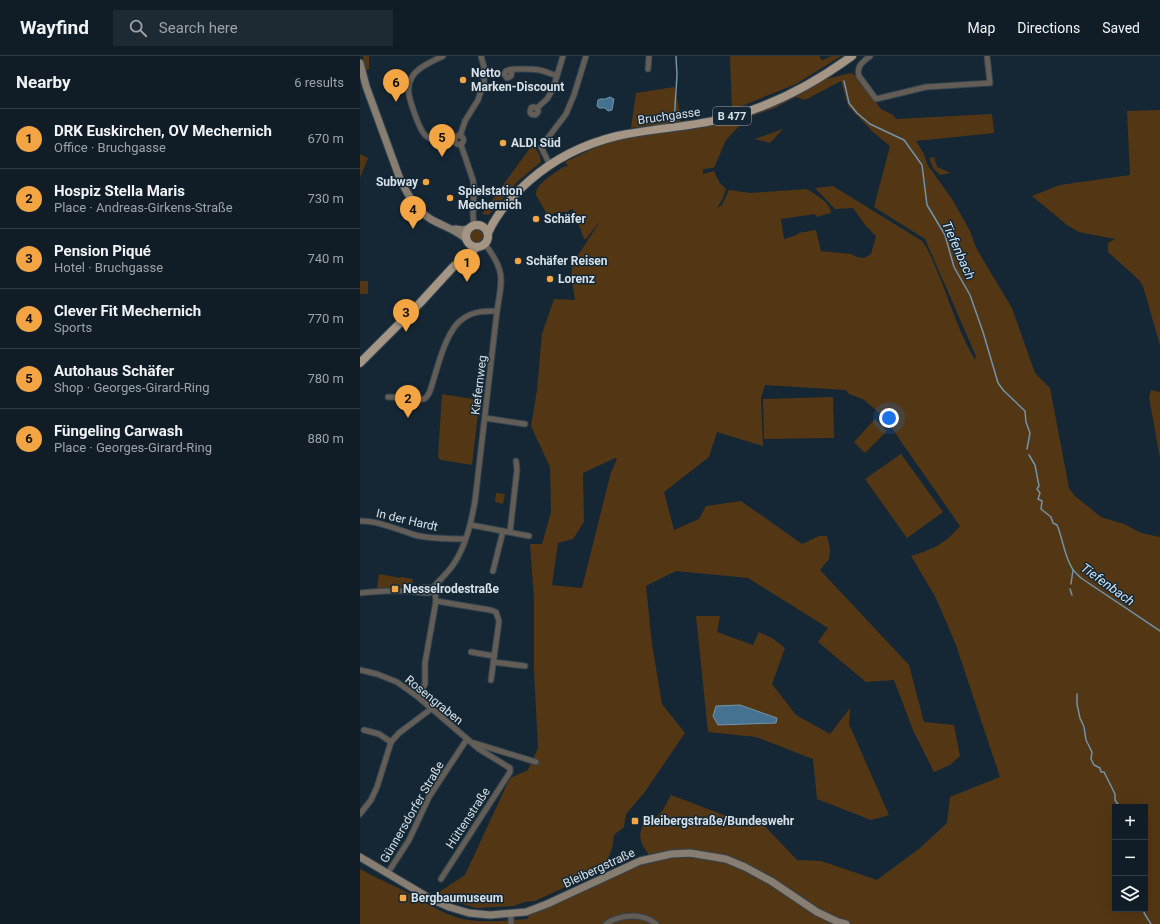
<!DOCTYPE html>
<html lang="en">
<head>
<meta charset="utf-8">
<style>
	body { margin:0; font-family:Roboto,sans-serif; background:#1e2a33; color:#f1f3f6 }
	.controls { position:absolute; right:12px; bottom:12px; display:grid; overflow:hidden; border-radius:0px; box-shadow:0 4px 16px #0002 }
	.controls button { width:36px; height:36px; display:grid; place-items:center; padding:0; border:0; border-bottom:1px solid #303b44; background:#101d27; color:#f1f3f6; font:20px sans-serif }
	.you { position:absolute; left:529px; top:362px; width:14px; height:14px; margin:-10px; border:3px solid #fff; border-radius:50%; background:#1a73e8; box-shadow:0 0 0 6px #1a73e833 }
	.badge { display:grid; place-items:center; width:26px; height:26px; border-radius:50%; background:#f2a542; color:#111; font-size:13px; font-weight:700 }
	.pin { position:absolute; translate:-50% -33px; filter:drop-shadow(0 1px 2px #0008) }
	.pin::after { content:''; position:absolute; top:21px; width:14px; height:12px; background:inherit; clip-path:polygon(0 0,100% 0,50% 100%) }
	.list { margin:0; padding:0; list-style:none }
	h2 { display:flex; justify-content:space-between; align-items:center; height:52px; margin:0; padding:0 16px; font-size:17px }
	h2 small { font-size:13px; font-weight:400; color:#9ca2a7 }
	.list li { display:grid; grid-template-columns:26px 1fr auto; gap:12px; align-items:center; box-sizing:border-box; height:60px; padding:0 16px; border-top:1px solid #303b44 }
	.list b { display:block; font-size:15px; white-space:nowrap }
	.list p { margin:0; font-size:13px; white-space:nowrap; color:#9ca2a7 }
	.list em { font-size:13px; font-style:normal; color:#9ca2a7 }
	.icon { flex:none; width:22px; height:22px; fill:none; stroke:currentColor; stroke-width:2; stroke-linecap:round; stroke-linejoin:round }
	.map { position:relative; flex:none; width:800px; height:868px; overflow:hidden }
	header { display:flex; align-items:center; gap:24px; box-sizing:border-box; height:56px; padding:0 20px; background:#101d27; border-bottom:1px solid #303b44 }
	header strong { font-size:19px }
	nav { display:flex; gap:22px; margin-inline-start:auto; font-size:14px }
	.search { width:280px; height:36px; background:#1e2a33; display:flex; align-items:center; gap:10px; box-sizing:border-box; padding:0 14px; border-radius:0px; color:#9ca2a7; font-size:15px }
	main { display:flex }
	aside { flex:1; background:#101d27 }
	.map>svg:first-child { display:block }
	.green { fill:#533714; fill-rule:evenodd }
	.water { fill:#467291; stroke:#7193ab }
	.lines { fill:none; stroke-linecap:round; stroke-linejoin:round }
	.stream { stroke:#7193ab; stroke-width:1.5 }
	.street-casing { stroke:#344551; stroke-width:7 }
	.secondary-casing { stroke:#344551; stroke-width:9 }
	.primary-casing { stroke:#344551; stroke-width:10 }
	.street { stroke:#645d56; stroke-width:5 }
	.secondary { stroke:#887d71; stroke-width:7 }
	.primary { stroke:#a49585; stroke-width:8 }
	.poi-dot { fill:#f2a542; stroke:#152734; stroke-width:1.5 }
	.labels { text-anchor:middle; stroke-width:3; stroke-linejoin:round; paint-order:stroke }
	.shield { fill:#152734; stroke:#9ba8b2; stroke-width:1 }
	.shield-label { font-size:11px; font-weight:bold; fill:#d5e0e8 }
	.poi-label { font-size:12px; font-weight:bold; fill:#d5e0e8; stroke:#152734; text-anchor:start }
	.street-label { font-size:12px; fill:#d5e0e8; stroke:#152734 }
	.water-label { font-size:13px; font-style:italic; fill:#cbe6fa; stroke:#152734 }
</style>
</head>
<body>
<header>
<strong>Wayfind</strong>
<div class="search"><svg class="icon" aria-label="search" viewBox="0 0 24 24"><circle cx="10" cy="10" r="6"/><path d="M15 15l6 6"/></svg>Search here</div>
<nav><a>Map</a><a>Directions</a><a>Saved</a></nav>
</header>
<main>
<aside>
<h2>Nearby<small>6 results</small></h2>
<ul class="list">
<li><span class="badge">1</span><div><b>DRK Euskirchen, OV Mechernich</b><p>Office · Bruchgasse</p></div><em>670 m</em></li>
<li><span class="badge">2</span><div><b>Hospiz Stella Maris</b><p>Place · Andreas-Girkens-Straße</p></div><em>730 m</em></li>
<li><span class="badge">3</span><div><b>Pension Piqué</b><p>Hotel · Bruchgasse</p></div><em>740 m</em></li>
<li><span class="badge">4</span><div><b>Clever Fit Mechernich</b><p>Sports</p></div><em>770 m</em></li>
<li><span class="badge">5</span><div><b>Autohaus Schäfer</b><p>Shop · Georges-Girard-Ring</p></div><em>780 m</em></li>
<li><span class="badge">6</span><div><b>Füngeling Carwash</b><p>Place · Georges-Girard-Ring</p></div><em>880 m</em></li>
</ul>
</aside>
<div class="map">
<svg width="800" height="868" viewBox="0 0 800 868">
	<rect width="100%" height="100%" fill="#152734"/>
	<g class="green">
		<polygon points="3,0 9,0 9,13 5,15"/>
		<polygon points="370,0 460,0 460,2 463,4 471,0 481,0 436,28 372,54"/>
		<path d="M491 17 497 21 521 53 533 59 536 63 632 58 634 77 556 85 564 98 567 108 592 143 610 175 615 189 622 202 652 252 675 317 690 332 709 432 715 440 741 461 764 468 781 477 800 481V868H0V813C16 822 33 829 50 838 67 847 83 858 102 863 123 867 146 865 167 863L168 862 169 858C211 844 250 819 293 805 284 790 275 785 284 766L289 768 303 754 311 739 385 767 395 760 437 804 461 805 517 824 560 792 587 767 590 741 640 721 596 589 576 542 551 500C573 493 585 488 600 470L524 361 503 343 489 338 486 334 405 329 401 342 403 390 357 376 349 401 304 436 314 474 339 463 346 450 381 445 442 488 459 480H467L470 493 469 503 460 514 549 609 564 666 594 669 600 700 590 709 574 716 553 674 534 624 506 626 458 586 468 572 388 522 316 515 286 530 292 588 302 648 325 677 284 737 266 758 264 771 254 779C253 787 252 796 247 804L251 810 175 845 164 846 154 850 116 852 95 846 76 838 105 819 150 722 168 714 178 692 174 614V542L170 488H182L191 456 190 411 171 370 177 334 182 278 194 243 215 244 211 219 213 207 241 164 226 183H224L213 153 209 154 208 156H197L188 160 176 139C175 128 195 117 203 111L208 110 205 106 243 88 272 79 383 60V66L366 84 354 112 343 113V118L354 115 359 126 366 133 363 142 357 152 362 149 369 134 390 137 446 133C454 137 471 147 471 157L456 161 455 158 421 163 424 183 437 179 438 177 456 174 461 195 491 198 497 201 504 202 511 198 516 180 506 170 493 152 475 153 455 132 473 130 562 185C571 197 576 213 582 227 592 253 601 280 615 304L616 300 565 183 514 151 530 90 513 76 488 50 481 25 445 44 436 41 415 52 389 61V58L462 24ZM255 402 257 403 251 416 222 532 192 529 198 487 213 483 224 466 223 417ZM755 751H785V853H755Z"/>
		<polygon points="314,31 321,60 320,66 271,72 276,37"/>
		<polygon points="800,54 800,289 783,230 779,224 748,196 748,187 755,183 719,176 707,169 672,140 700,129 770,119 767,55"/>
		<polygon points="423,73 410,87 395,83"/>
		<polygon points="173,88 180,100 181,106 157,126 129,159 122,158"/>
		<polygon points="0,98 8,102 0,122"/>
		<polygon points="574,101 577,111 591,117 580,119 573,112 569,102"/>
		<circle cx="117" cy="180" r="8"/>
		<rect x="0" y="225" width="8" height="13"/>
		<polygon points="791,334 800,336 800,402 789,341"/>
		<polygon points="82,338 119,344 118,348 119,348 112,409 81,404 78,401"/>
		<polygon points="473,341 474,382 404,383 403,343"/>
		<polygon points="515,363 527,375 505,397 494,386"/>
		<polygon points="541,398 583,456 547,482 505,423"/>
		<polygon points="136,437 145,438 143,448 135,446"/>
		<polygon points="19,518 41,522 41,521 53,523 52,530 17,532"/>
		<polygon points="336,560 360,560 357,576 393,589 399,576 412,582 425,592 412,628 436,659 470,678 490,652 489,668 529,759 511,764 457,743 453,703 396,681 348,676"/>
	</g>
	<g class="water">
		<polygon points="250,41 254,43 252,54 248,55 245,52 239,52 237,50 238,44 240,43 245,43"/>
		<polygon points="380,649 417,662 416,667 358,669 353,660 356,650"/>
	</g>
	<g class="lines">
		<g class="stream">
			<polyline points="484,25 489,47 497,57 510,68 544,84 562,109 567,149 585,179 594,211 610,239 623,276 638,327 644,335 665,355 666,366 670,377 667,393"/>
			<polyline points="314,66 317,19 316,0"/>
			<path d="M669 399 675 409 679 430 677 433 680 437 678 443 682 445 681 453 691 461 693 467 697 469C703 483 704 499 712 512 714 516 718 519 721 522L800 575"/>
			<polyline points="711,528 713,514"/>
			<polyline points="710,533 712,539"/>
			<polyline points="717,638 717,648 720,662 724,671 726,684 732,696 731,703 734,709 740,712 741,716 744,716 755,738 755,744 760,751"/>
			<polyline points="785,842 785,850"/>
			<polyline points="785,853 784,857 791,868"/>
		</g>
		<defs>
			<g id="street">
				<path d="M83 0C73 5 58 11 52 21 49 26 48 33 49 39 51 48 59 73 65 79 74 87 84 86 95 85"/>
				<path d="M510 0C503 6 496 10 499 20L516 43 566 31 630 27 627 0"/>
				<polyline points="288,13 289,0"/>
				<path d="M152 14 151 20 147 22 144 18C145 17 145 16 146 15 150 12 173 13 179 14 185 15 191 18 197 20"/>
				<path d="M177 52 173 51 171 52 170 56 171 58 175 59C178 57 179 55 177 52L187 43 193 33 203 0"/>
				<circle cx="99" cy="84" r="4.5"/>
				<polyline points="100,80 105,65 118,44 124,26 124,11 121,0"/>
				<polyline points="101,89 113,124 114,132 113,159 114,170"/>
				<polyline points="190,109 181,91 206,58 214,39 226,0"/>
				<path d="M28 341C35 341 62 344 64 343 67 341 69 338 70 335 77 315 85 273 104 262 114 255 126 255 137 255"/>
				<polyline points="125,362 165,368"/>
				<path d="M0 465C16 464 39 474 55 479 71 483 88 483 105 483"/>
				<polyline points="111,469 169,480"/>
				<polyline points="150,476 157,414 156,405"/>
				<polyline points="133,515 143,475"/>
				<polyline points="73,532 75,537 76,545 130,554 136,556 139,565 131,624"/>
				<path d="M56 535C62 531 66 531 73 532"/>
				<path d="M0 537C15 536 29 534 44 535 53 535 60 537 69 537 76 527 86 519 93 509 106 490 111 467 115 445L137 255C142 223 146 216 125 188"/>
				<polyline points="111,596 134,600"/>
				<polyline points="133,606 165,610"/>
				<polyline points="0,614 17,618 37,626 58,641 119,693 150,712 150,716 81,823"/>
				<polyline points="58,641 65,628 65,607 76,545"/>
				<polyline points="4,674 19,678 31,686"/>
				<polyline points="114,687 176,706"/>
				<polyline points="0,758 11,744 17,731 31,686 39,677 71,653"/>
				<polyline points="27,818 49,784 69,741 107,683"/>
				<polyline points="151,868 151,857"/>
				<path d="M246 868C260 858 283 857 296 868"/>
			</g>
			<g id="secondary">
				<path d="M0 7 6 30 40 123C49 141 57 157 76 166 86 171 98 175 106 183"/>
				<polyline points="95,173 103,174 108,173"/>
				<polyline points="0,801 71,843 89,851 109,857 130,859 166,856 187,848 280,805 311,798 330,797 366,803 385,811 411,825 457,856 478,866 486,868"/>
			</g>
			<g id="primary">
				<circle cx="117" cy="180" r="11"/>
				<path d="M128 177C137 157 152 140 169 125 194 103 224 88 257 80 294 72 333 71 370 61 414 49 455 27 492 0"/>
				<polyline points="0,307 60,247 93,211 117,191"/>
			</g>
		</defs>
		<use href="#street" class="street-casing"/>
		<use href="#secondary" class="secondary-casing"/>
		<use href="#primary" class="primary-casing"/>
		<use href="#street" class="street"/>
		<use href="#secondary" class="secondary"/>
		<use href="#primary" class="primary"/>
	</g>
	<g class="poi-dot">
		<circle cx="103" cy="24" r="4"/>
		<circle cx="143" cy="87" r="4"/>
		<circle cx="66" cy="126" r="4"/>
		<circle cx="90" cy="142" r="4"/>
		<circle cx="176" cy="163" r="4"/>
		<circle cx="158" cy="205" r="4"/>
		<circle cx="190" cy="223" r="4"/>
		<rect x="31" y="529" width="8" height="8" rx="2"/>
		<rect x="271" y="761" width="8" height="8" rx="2"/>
		<rect x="39" y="838" width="8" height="8" rx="2"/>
	</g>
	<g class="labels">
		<rect class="shield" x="353" y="51" width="38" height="18" rx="3"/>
		<g class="shield-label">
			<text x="372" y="64">B 477</text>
		</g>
		<g class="poi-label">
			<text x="111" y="21">Netto<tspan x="111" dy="14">Marken-Discount</tspan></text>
			<text x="151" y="91">ALDI Süd</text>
			<text x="58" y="130" text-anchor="end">Subway</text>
			<text x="98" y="139">Spielstation<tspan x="98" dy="14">Mechernich</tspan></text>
			<text x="184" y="167">Schäfer</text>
			<text x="166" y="209">Schäfer Reisen</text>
			<text x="198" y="227">Lorenz</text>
			<text x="43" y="537">Nesselrodestraße</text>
			<text x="283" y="769">Bleibergstraße/Bundeswehr</text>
			<text x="51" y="846">Bergbaumuseum</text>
		</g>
		<g class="street-label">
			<text transform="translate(309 60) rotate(-8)" y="4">Bruchgasse</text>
			<text transform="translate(119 329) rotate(-83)" y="4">Kiefernweg</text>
			<text transform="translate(47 464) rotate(13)" y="4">In der Hardt</text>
			<text transform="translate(74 644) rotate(39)" y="4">Rosengraben</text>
			<text transform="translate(52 756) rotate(-60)" y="4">Günnersdorfer Straße</text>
			<text transform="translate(108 762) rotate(-57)" y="4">Hüttenstraße</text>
			<text transform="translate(239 812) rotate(-25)" y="4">Bleibergstraße</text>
		</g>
		<g class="water-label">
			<text transform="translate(599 194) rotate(66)" y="5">Tiefenbach</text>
			<text transform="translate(748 528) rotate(36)" y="5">Tiefenbach</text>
		</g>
	</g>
</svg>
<div class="controls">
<button>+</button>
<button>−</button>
<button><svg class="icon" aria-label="layers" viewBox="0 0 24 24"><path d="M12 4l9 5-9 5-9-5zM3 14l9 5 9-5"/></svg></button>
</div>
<div class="you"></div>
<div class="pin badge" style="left:107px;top:226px">1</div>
<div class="pin badge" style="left:48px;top:362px">2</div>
<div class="pin badge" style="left:46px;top:276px">3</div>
<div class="pin badge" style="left:53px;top:173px">4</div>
<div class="pin badge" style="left:82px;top:101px">5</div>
<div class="pin badge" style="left:36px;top:46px">6</div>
</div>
</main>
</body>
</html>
